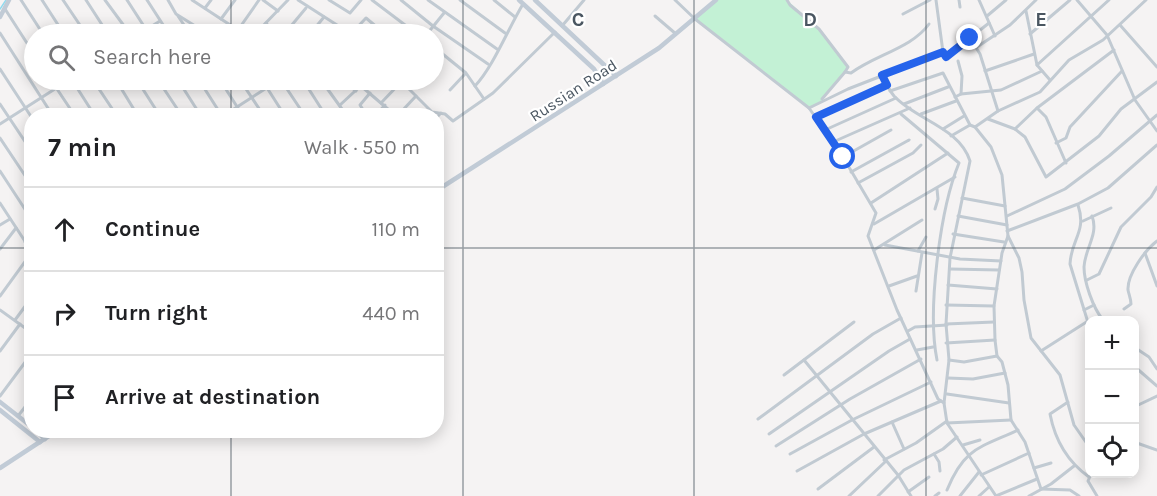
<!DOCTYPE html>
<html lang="en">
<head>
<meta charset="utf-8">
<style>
	body { margin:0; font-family:Karla,sans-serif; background:#f6f6f6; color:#202124 }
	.controls { position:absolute; right:18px; bottom:18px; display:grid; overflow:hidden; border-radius:12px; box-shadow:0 3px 15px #0003 }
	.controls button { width:54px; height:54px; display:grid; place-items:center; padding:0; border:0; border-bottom:2px solid #e0e0e0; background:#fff; color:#202124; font:30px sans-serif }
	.stop { position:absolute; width:18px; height:18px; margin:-14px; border:4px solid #2563eb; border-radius:50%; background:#fff }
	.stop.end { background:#2563eb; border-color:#fff; box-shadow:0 2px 6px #0008 }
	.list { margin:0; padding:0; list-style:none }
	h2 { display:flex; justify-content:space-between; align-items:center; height:78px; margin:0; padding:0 24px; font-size:26px }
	h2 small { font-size:20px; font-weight:400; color:#757577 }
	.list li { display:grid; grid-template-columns:39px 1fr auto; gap:18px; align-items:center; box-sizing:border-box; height:84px; padding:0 24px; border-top:2px solid #e0e0e0 }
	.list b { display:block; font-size:22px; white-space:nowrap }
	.list em { font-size:20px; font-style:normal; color:#757577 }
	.icon { flex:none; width:33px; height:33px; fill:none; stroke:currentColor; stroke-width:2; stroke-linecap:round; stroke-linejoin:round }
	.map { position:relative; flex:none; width:1157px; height:496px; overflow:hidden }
	.search { position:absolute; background:#fff; box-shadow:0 3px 15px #0003; left:24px; top:24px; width:420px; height:66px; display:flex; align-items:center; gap:15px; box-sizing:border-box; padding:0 21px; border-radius:33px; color:#757577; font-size:22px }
	.panel { position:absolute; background:#fff; box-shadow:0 3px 15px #0003; left:24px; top:108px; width:420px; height:330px; border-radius:24px }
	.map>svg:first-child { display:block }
	.green { fill:#c3f1d5 }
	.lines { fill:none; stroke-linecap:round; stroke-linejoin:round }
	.stream { stroke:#90daee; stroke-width:1.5 }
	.street { stroke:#c1cad2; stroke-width:3 }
	.secondary { stroke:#c1cbd6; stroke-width:4.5 }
	.route { stroke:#2563eb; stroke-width:8 }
	.grid { fill:none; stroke:#4a5661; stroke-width:1.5; stroke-opacity:0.55 }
	.labels { text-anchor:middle; stroke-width:4.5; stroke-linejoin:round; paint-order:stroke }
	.street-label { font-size:16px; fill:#4a5661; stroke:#fff }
	.grid-label { font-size:20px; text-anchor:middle; font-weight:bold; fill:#4a5661; stroke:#fff; stroke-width:4.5; stroke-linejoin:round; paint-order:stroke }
</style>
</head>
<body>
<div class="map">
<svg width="1157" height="496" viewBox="0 0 1157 496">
	<rect width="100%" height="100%" fill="#f5f3f3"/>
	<polygon class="green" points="716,0 787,0 819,29 848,67 821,101 809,108 695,19"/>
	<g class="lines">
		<polyline class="stream" points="0,9 6,0"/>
		<g class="street">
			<polyline points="21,0 43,34"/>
			<polyline points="42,0 64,34"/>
			<polyline points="63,0 86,34"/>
			<polyline points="86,0 108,34"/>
			<polyline points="105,0 130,34"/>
			<polyline points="127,0 149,34"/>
			<polyline points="147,0 169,34"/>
			<polyline points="168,0 176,14 208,34"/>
			<polyline points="192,0 244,34"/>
			<polyline points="263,0 278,11"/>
			<polyline points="298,0 351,34"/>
			<polyline points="329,0 350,13 361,0"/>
			<polyline points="372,0 417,34"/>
			<polyline points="401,0 433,26 488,64"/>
			<polyline points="428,0 497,49"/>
			<polyline points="460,0 505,33"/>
			<polyline points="494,0 515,17"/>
			<polyline points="675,0 695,19 809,108 843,157 876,213 868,236 897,310 938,399 944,403"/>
			<polyline points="787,0 790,5 819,29 848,67 845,72"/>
			<polyline points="936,0 943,52"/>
			<polyline points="959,0 960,7"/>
			<polyline points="979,0 995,36"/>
			<polyline points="1077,0 1107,35 1135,100 1157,131"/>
			<polyline points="205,8 211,0"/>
			<polyline points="5,9 34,54"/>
			<polyline points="1026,11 1037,65 1050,80"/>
			<polyline points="903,14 930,0"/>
			<polyline points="178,16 190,34"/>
			<polyline points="655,16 676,34"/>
			<polyline points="987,16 1006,0"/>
			<polyline points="221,19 235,0"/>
			<polyline points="266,23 274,34"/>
			<polyline points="1120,25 1157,67"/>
			<polyline points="562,26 584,0"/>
			<polyline points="238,30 259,0"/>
			<polyline points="0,33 53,116"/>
			<polyline points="139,34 160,21"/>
			<polyline points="255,34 288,0"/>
			<polyline points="288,34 286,32 306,8"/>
			<polyline points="310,34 324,17"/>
			<polyline points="351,34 366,18 385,34"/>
			<polyline points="427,34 444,13"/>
			<polyline points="1030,34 1070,0"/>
			<polyline points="970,38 980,54 998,111"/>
			<polyline points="434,47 466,73 484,99"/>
			<polyline points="977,47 1010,25 1036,0"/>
			<polyline points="958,61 962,76 961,94"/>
			<polyline points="1037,65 1109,0"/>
			<polyline points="0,69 32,118"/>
			<polyline points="985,71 1034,54"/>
			<path d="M882 75C886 83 889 90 894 96 916 120 959 127 970 161L950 258 946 324 949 360 944 403 947 423 996 496"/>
			<polyline points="51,80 75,116"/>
			<polyline points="72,80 95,116"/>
			<polyline points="93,80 117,116"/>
			<polyline points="116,80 138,116"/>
			<polyline points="137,80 160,116"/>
			<polyline points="158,80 182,116"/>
			<polyline points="178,80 201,116"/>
			<polyline points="199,80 222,116"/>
			<polyline points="220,80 243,116"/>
			<polyline points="240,80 264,116"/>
			<polyline points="262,80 285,116"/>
			<polyline points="281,80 305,116"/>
			<polyline points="303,80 326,116"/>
			<polyline points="321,80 347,116"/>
			<polyline points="342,80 356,91"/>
			<polyline points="400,80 432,112 445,114 453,121 493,93 555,32"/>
			<polyline points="421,80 422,80"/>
			<polyline points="361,86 396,116"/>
			<path d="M475 86C493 67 508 29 523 4"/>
			<polyline points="450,90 465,74"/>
			<polyline points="890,91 943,73 970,125 975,127 991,147 1002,175 1008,236 1002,253 994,306 995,340 997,356 1002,362 1008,385 1011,420 1025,442 1041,489 1070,490 1079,496"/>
			<polyline points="955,97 961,94 1001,90 1042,71"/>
			<path d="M822 99 845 72 851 73C875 55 912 48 929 24"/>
			<polyline points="381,103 402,81"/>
			<polyline points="0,104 32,152"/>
			<polyline points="904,104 948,87"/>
			<polyline points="340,105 367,80"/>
			<polyline points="809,108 848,89 943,52 946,57 989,23"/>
			<polyline points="1037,108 1046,117 1066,163"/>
			<polyline points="401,112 416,96"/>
			<path d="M901 114 959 163C940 209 927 311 937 360"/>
			<polyline points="921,114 956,101"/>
			<polyline points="223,116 279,80"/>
			<polyline points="367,116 360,105 370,93"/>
			<polyline points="375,116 385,105"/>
			<polyline points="816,117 887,85"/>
			<polyline points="436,118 441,113"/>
			<polyline points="988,119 1015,129 1025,137 1046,177 1099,136 1121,109 1157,82"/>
			<polyline points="0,124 69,80"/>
			<polyline points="975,127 998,111 1040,92 1069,60 1103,40 1146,0"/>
			<polyline points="943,129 964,116"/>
			<polyline points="1015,129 1037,108 1114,50"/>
			<polyline points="825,130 896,98"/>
			<polyline points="951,136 970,125"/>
			<polyline points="0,138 32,186"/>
			<polyline points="833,142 910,108"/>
			<polyline points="1056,143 1066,138 1070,127 1122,71"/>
			<polyline points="843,157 891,130"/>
			<polyline points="0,171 32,220"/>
			<polyline points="851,172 909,140"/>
			<polyline points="858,183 913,153 921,145"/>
			<polyline points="962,198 1005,206"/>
			<polyline points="0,203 32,252"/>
			<polyline points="871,203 948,153"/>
			<path d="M1078 205C1087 232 1071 239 1070 264L1090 329"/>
			<polyline points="935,209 938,199 937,189"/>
			<polyline points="958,216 1007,225"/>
			<polyline points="1007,216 1065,189 1109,156 1157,115"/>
			<path d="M1092 216C1099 234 1085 248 1084 267 1084 282 1093 308 1103 320"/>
			<polyline points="1083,221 1111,208"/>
			<polyline points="874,224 955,177"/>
			<polyline points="0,225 10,219"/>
			<polyline points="1007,231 1078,204 1108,188 1157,145"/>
			<polyline points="953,234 1004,242"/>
			<polyline points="1008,236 1019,258 1022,272 1024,300 1031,338 1060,375 1074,425 1090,448"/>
			<polyline points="25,242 32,238"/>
			<polyline points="885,245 960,259 1001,261"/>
			<polyline points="0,249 16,228"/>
			<polyline points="874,250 922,220"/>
			<polyline points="918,251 926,237"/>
			<polyline points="1145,253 1157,286"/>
			<polyline points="950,269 999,270"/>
			<polyline points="1087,280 1099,274 1121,227 1151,197 1157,187"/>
			<polyline points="948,285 997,289"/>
			<polyline points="889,286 917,276"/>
			<polyline points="916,291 922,253"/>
			<polyline points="0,296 32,252"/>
			<polyline points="946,305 994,306"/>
			<path d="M1124 309 1131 304C1131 299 1129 295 1128 290 1127 275 1145 250 1157 241"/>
			<polyline points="0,310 32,333"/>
			<polyline points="1084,310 1094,305"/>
			<polyline points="15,320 32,297"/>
			<polyline points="946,324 994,322"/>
			<polyline points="908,331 915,327 947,325"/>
			<polyline points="946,343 995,340"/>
			<polyline points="1134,347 1149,357 1157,369"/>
			<polyline points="917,350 933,347"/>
			<polyline points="0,351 20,324"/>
			<polyline points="1041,351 1088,321"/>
			<polyline points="804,360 898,475 911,496"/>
			<polyline points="949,360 964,362 997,356"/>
			<polyline points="1134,366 1157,386"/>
			<polyline points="784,375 854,322"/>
			<polyline points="948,378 973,379 1005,373"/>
			<polyline points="947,394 1009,403"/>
			<polyline points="0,396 32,353"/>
			<path d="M1068 402 1050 414C1055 440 1068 462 1089 477"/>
			<polyline points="1134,407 1157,396"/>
			<polyline points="18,416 32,398"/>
			<polyline points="758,419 873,334 901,318"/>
			<polyline points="892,422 904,449"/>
			<polyline points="947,423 1011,420"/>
			<polyline points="769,434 889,351 910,339"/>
			<polyline points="1134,442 1157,450"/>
			<polyline points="963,445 980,440"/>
			<polyline points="776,446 850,399 921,359"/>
			<polyline points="790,454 852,420 931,382"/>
			<polyline points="934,454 939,462 940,471"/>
			<polyline points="884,460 916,443 947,421"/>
			<polyline points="1034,468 1051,463"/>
			<polyline points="797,471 864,434 941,401"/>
			<polyline points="1091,474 1088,481 1097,496"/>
			<polyline points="981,475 1029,453"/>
			<polyline points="818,489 874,447"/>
			<path d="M947 490C964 448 979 448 1018 430"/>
			<polyline points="908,492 929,477"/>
			<polyline points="849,496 885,462"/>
			<polyline points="878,496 904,470 943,449 957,437"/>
			<polyline points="935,496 939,493"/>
			<polyline points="960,496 979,472"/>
			<polyline points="979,496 989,487"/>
			<polyline points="996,496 1037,479"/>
			<polyline points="1029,496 1051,484 1074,466"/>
		</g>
		<g class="secondary">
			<polyline points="519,0 594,69 603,84"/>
			<polyline points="535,0 616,76"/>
			<polyline points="0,17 9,0"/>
			<polyline points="436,191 659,48 716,0"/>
			<polyline points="0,402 32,427"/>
			<polyline points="0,410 40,442"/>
			<polyline points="35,430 45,439"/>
			<polyline points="0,468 58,430"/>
		</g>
	</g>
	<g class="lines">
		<polyline class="route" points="843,157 816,117 887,85 882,75 943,52 946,57 970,38"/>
	</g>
	<path class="grid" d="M231 0V34M463 0V496M694 0V496M926 0V496M231 80V116M0 248H32M436 248H1157M231 430V496"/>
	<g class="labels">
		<g class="street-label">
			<text transform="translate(573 90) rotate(-33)" y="6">Russian Road</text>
		</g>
	</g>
	<g class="grid-label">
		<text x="578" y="26">C</text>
		<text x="810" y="26">D</text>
		<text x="1041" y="26">E</text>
	</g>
</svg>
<div class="controls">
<button>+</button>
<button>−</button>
<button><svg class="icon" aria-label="locate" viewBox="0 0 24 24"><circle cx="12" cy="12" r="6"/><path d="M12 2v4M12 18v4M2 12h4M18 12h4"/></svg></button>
</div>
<div class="stop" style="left:843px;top:157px"></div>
<div class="stop end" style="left:970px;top:38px"></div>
<div class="search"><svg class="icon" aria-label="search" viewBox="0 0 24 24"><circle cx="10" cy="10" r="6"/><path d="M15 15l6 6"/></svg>Search here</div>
<section class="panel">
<h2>7 min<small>Walk · 550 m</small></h2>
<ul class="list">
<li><svg class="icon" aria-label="ahead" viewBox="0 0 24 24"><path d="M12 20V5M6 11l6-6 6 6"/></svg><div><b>Continue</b></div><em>110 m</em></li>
<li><svg class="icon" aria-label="right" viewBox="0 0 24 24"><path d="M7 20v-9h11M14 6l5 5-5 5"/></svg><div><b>Turn right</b></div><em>440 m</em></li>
<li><svg class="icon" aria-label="arrive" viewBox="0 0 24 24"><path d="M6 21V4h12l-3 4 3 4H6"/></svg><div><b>Arrive at destination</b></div></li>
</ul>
</section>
</div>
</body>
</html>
